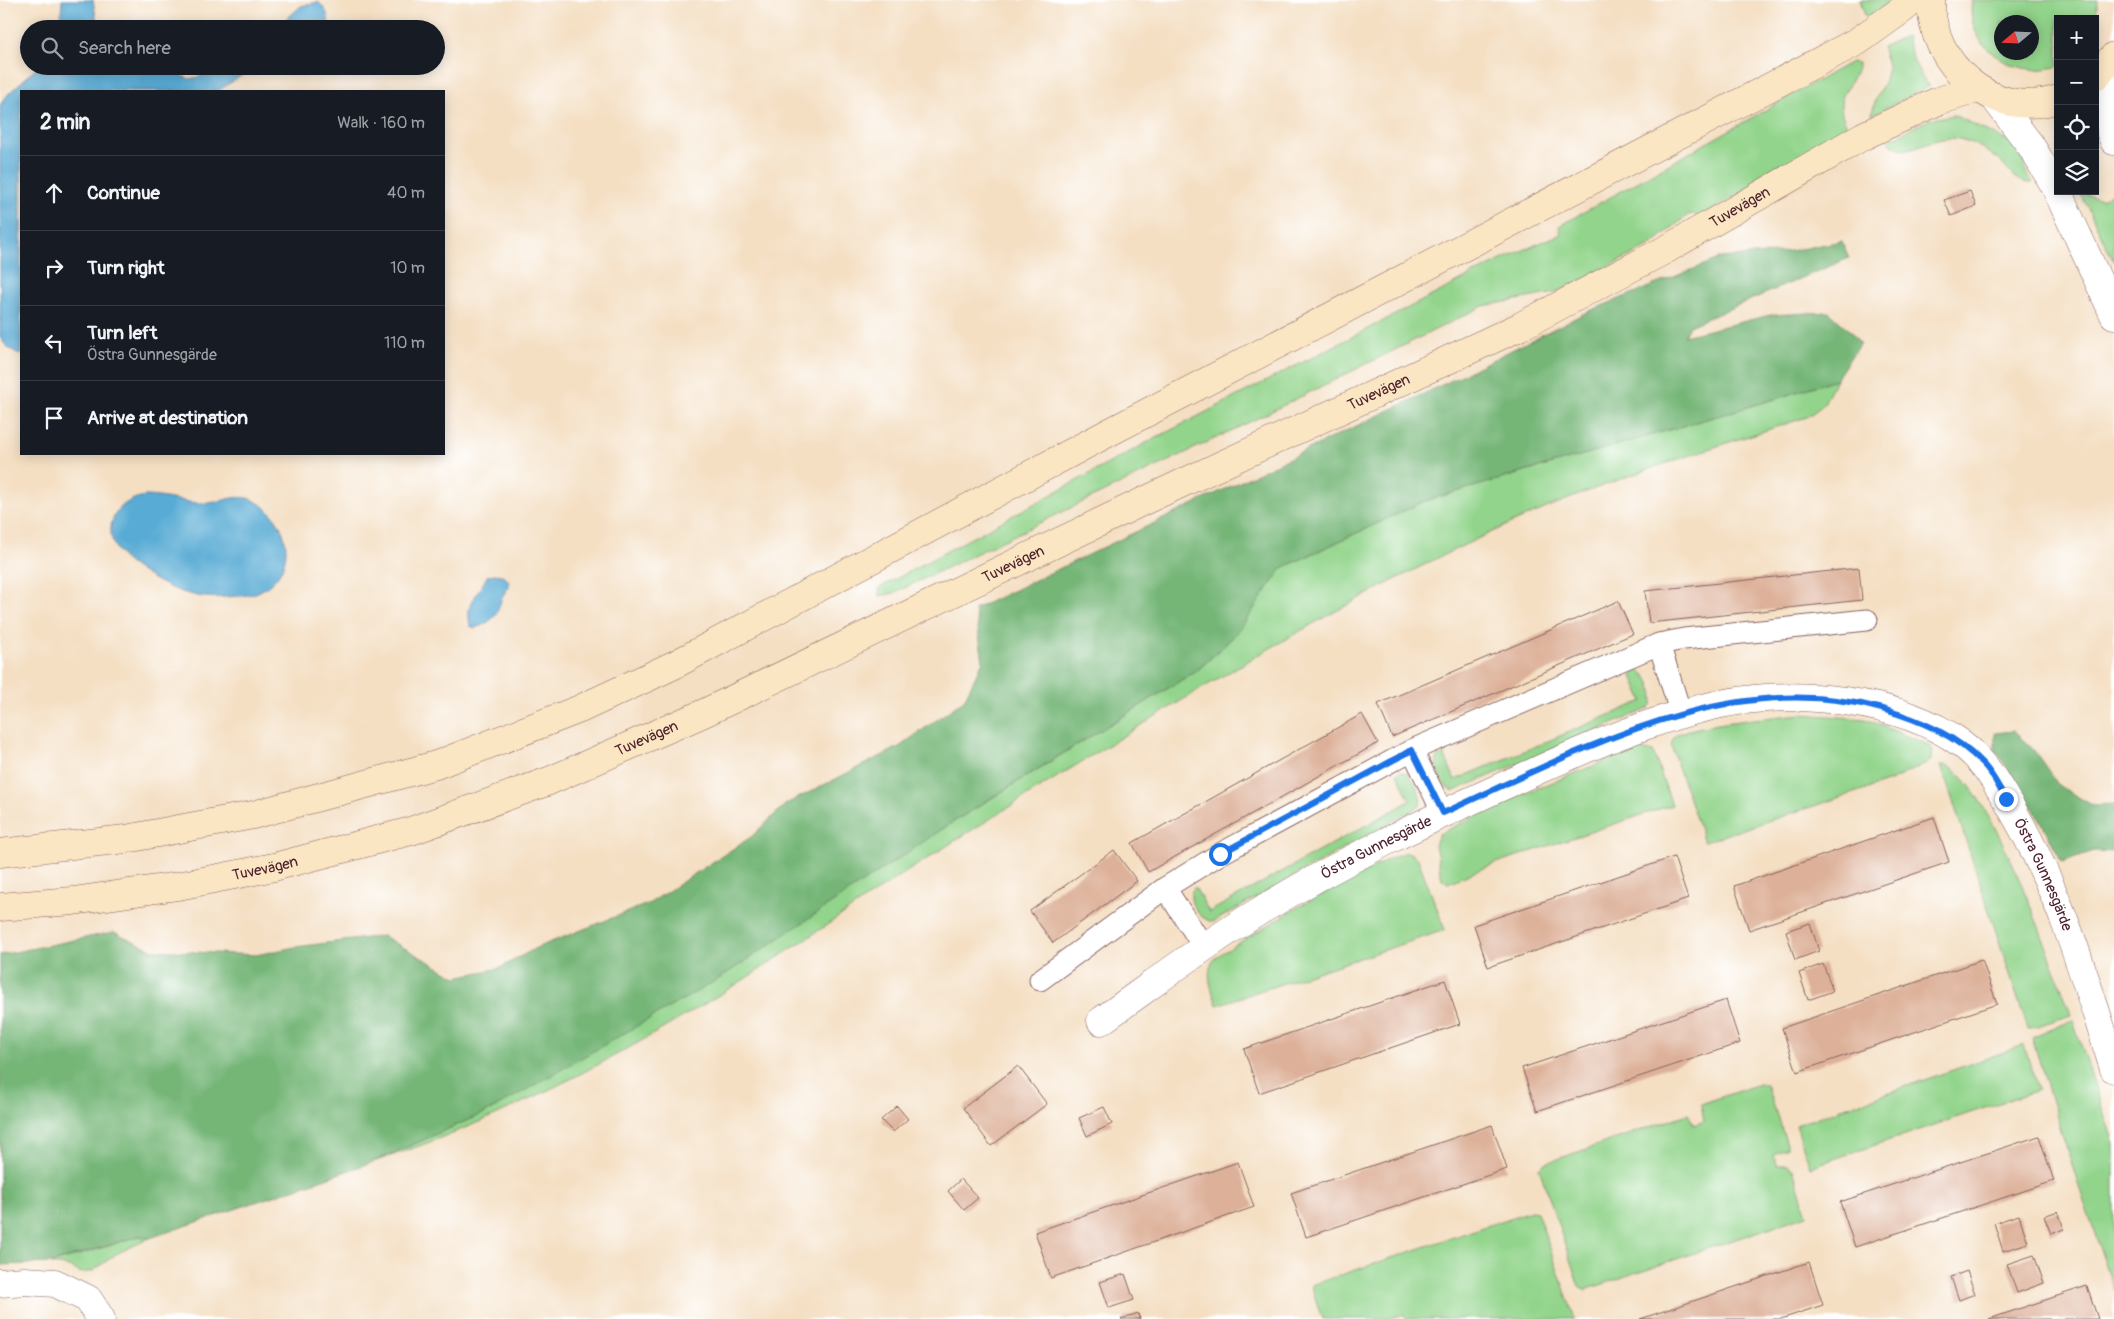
<!DOCTYPE html>
<html lang="en">
<head>
<meta charset="utf-8">
<style>
	body { margin:0; font-family:Pangolin,sans-serif; background:#242831; color:#f1f3f6 }
	.controls { position:absolute; right:15px; top:15px; display:grid; overflow:hidden; border-radius:0px; box-shadow:0 2px 12px #0003 }
	.controls button { width:45px; height:45px; display:grid; place-items:center; padding:0; border:0; border-bottom:1px solid #363941; background:#171b24; color:#f1f3f6; font:25px sans-serif }
	.compass { position:absolute; left:1994px; top:15px; width:45px; height:45px; border-radius:50%; background:#171b24; box-shadow:0 2px 12px #0003; rotate:251deg }
	.stop { position:absolute; width:15px; height:15px; margin:-11px; border:4px solid #1a73e8; border-radius:50%; background:#fff }
	.stop.end { background:#1a73e8; border-color:#fff; box-shadow:0 1px 5px #0008 }
	.list { margin:0; padding:0; list-style:none }
	h2 { display:flex; justify-content:space-between; align-items:center; height:65px; margin:0; padding:0 20px; font-size:21px }
	h2 small { font-size:16px; font-weight:400; color:#9ea1a6 }
	.list li { display:grid; grid-template-columns:32px 1fr auto; gap:15px; align-items:center; box-sizing:border-box; height:75px; padding:0 20px; border-top:1px solid #363941 }
	.list b { display:block; font-size:19px; white-space:nowrap }
	.list p { margin:0; font-size:16px; white-space:nowrap; color:#9ea1a6 }
	.list em { font-size:16px; font-style:normal; color:#9ea1a6 }
	.icon { flex:none; width:28px; height:28px; fill:none; stroke:currentColor; stroke-width:2; stroke-linecap:round; stroke-linejoin:round }
	.map { position:relative; flex:none; width:2114px; height:1319px; overflow:hidden }
	.search { position:absolute; background:#171b24; box-shadow:0 2px 12px #0003; left:20px; top:20px; width:425px; height:55px; display:flex; align-items:center; gap:12px; box-sizing:border-box; padding:0 18px; border-radius:28px; color:#9ea1a6; font-size:19px }
	.panel { position:absolute; background:#171b24; box-shadow:0 2px 12px #0003; left:20px; top:90px; width:425px; height:365px; border-radius:0px }
	.map>svg:first-child { display:block }
	.green { fill:#92d48b; stroke:#6e7a5b; fill-rule:evenodd }
	.forest { fill:#75b677; stroke:#606a51 }
	.water { fill:#58abd4; stroke:#516580 }
	.building { fill:#ddb199 }
	.lines { fill:none; stroke-linecap:round; stroke-linejoin:round }
	.lane-casing { stroke:#866260; stroke-width:23 }
	.street-casing { stroke:#866260; stroke-width:29 }
	.secondary-casing { stroke:#866260; stroke-width:29 }
	.lane { stroke:#fff; stroke-width:21 }
	.street { stroke:#fff; stroke-width:28 }
	.secondary { stroke:#fbe6c4; stroke-width:28 }
	.route { stroke:#1a73e8; stroke-width:6 }
	.labels { text-anchor:middle; stroke-width:4.5; stroke-linejoin:round; paint-order:stroke }
	.street-label { font-size:15px; fill:#4a1f2b; stroke:#fff }
</style>
</head>
<body>
<div class="map">
<svg width="2114" height="1319" viewBox="0 0 2114 1319">
	<rect width="100%" height="100%" fill="#fff"/>
	<filter id="ink" filterUnits="userSpaceOnUse"><feTurbulence type="fractalNoise" baseFrequency=".02" numOctaves="2"/><feDisplacementMap in="SourceGraphic" scale="10" xChannelSelector="R" yChannelSelector="G"/><feConvolveMatrix kernelMatrix="1 2 1 2 8 2 1 2 1" color-interpolation-filters="sRGB"/></filter>
	<filter id="wash" filterUnits="userSpaceOnUse"><feTurbulence type="fractalNoise" baseFrequency=".0096" numOctaves="4" result="noise"/><feDisplacementMap in="SourceGraphic" scale="20" xChannelSelector="R" yChannelSelector="G"/><feGaussianBlur stdDeviation="1.12" result="paint"/><feColorMatrix in="noise" values="0 0 0 0 0 0 0 0 0 0 0 0 0 0 0 0 0 1.4 0 .05"/><feComposite in="paint" operator="in"/></filter>
	<g filter="url(#wash)">
		<rect width="100%" height="100%" fill="#f4dfc3"/>
		<g class="green">
			<polygon points="1860,0 1894,0 1866,17"/>
			<path d="M1972 0H2098L2095 25V19H2058V66C2016 80 1964 48 1972 0ZM2002 22H2032V52H2002Z"/>
			<path d="M1906 36C1912 55 1915 72 1930 86L1872 115C1876 83 1896 84 1882 47Z"/>
			<path d="M1851 62 1858 63V67C1845 96 1832 99 1849 130L1698 218 1694 214 1688 215 1648 247 1555 293 1483 306 1264 415 894 593 880 596 879 588 1150 441 1507 257 1561 234 1559 226Z"/>
			<path d="M1954 115 2011 143 2018 151 2032 183C2015 184 2008 168 1996 158 1985 149 1973 142 1959 139 1939 135 1922 147 1903 150L1887 141 1930 119Z"/>
			<polygon points="2080,192 2101,199 2113,193 2114,262"/>
			<path d="M1836 379 1823 405 1807 417C1709 449 1610 479 1516 521 1320 609 1138 727 956 840 889 882 825 927 759 970 640 1046 507 1119 373 1162L491 1110 1199 669 1237 633 1282 568 1425 501 1775 399Z"/>
			<path d="M1637 670C1650 673 1655 694 1652 705L1648 709 1454 791C1442 787 1433 767 1438 757L1444 754 1455 780 1643 701 1632 676Z"/>
			<path d="M1801 714 1865 719 1929 745 1933 750 1932 760 1890 781 1704 842 1674 755 1671 745 1674 737C1687 724 1778 717 1801 714Z"/>
			<polygon points="1638,748 1653,752 1672,805 1496,863 1448,883 1442,879 1435,845 1439,834 1508,800"/>
			<path d="M1941 765C1984 763 2057 974 2071 1015L2028 1029Z"/>
			<path d="M1399 771 1408 773C1414 783 1423 794 1420 806L1213 922C1200 920 1183 899 1195 887L1209 912 1410 801 1397 773Z"/>
			<path d="M1403 853H1410L1418 859 1445 930 1217 1005C1212 990 1203 971 1216 957L1298 907 1389 859Z"/>
			<polygon points="2073,1020 2114,1144 2114,1290 2077,1181 2032,1038"/>
			<polygon points="2024,1045 2038,1090 1810,1167 1796,1125"/>
			<polygon points="1759,1084 1765,1084 1767,1087 1787,1144 1787,1148 1774,1154 1777,1165 1788,1165 1793,1169 1807,1215 1585,1290 1579,1286 1539,1168 1543,1164 1688,1114 1694,1125 1704,1121 1701,1104"/>
			<polygon points="1531,1211 1537,1212 1575,1319 1406,1319 1404,1314 1386,1319 1322,1319 1311,1285"/>
			<polygon points="139,1236 150,1238 116,1254 93,1271 81,1273 70,1267 51,1264"/>
		</g>
		<g class="forest">
			<polygon points="1842,241 1849,258 1689,326 1684,336 1770,315 1829,312 1851,332 1860,343 1836,379 1775,399 1425,501 1282,568 1237,633 1199,669 956,820 717,980 491,1110 373,1162 150,1238 139,1236 51,1263 0,1265 0,955 114,932 153,950 256,955 295,947 383,936 456,977 500,968 536,948 650,903 751,837 786,804 899,747 964,700 983,661 975,609 1446,383 1587,312 1721,258 1785,252"/>
			<polygon points="2013,731 2033,749 2059,786 2092,805 2114,804 2114,852 2094,851 2062,862 2040,819 1995,749 1995,733"/>
		</g>
		<g class="water">
			<polygon points="62,0 93,0 97,22 101,29 60,29"/>
			<path d="M318 2C326 8 331 18 327 29H275L301 6Z"/>
			<polygon points="39,66 161,66 189,79 198,77 215,66 256,66 218,91 21,91 21,355 8,348 0,338 0,105 9,93"/>
			<path d="M145 496C166 496 187 504 208 503 223 502 237 493 253 500 288 516 300 565 265 588 253 597 238 596 225 597 190 601 155 583 128 562 99 539 108 502 145 496Z"/>
			<path d="M494 574 502 575 509 581V587C494 603 506 618 475 628L470 626C465 598 477 598 487 576Z"/>
		</g>
		<g id="blocks">
			<g class="building">
				<polygon points="1970,191 1976,206 1951,216 1944,200"/>
				<polygon points="1859,568 1862,600 1649,623 1645,591"/>
				<polygon points="1618,601 1633,634 1392,737 1378,704"/>
				<polygon points="1362,714 1378,743 1148,872 1132,843"/>
				<polygon points="1934,817 1949,862 1749,930 1734,886"/>
				<polygon points="1114,850 1137,881 1053,943 1030,911"/>
				<polygon points="1674,857 1688,899 1488,967 1474,925"/>
				<polygon points="1810,923 1819,951 1795,960 1786,931"/>
				<polygon points="1982,960 1997,1004 1797,1072 1782,1028"/>
				<polygon points="1823,964 1833,991 1808,1000 1799,973"/>
				<polygon points="1445,980 1460,1024 1259,1093 1244,1049"/>
				<polygon points="1726,1000 1740,1043 1537,1111 1522,1068"/>
				<polygon points="1018,1066 1047,1104 991,1146 963,1108"/>
				<polygon points="897,1106 908,1119 893,1132 881,1120"/>
				<polygon points="1104,1107 1112,1124 1087,1136 1079,1118"/>
				<polygon points="1492,1125 1507,1169 1306,1237 1291,1193"/>
				<polygon points="2039,1136 2054,1181 1855,1247 1840,1202"/>
				<polygon points="1238,1162 1254,1207 1051,1278 1035,1232"/>
				<polygon points="961,1179 978,1198 964,1210 948,1191"/>
				<polygon points="2058,1211 2064,1229 2051,1234 2044,1216"/>
				<polygon points="2019,1215 2028,1243 2003,1251 1994,1223"/>
				<polygon points="2034,1255 2044,1283 2017,1293 2007,1264"/>
				<polygon points="1809,1262 1823,1305 1781,1319 1640,1319"/>
				<polygon points="1967,1271 1975,1294 1959,1300 1951,1277"/>
				<polygon points="1125,1274 1134,1300 1109,1308 1100,1282"/>
				<polygon points="2087,1286 2098,1319 1989,1319"/>
				<polygon points="1138,1313 1140,1319 1121,1319"/>
			</g>
		</g>
	</g>
	<g filter="url(#ink)">
		<use href="#blocks" fill-opacity="0" stroke="#866260" stroke-width="1"/>
		<g class="lines">
			<defs>
				<g id="lane">
					<polyline points="1659,644 1681,714"/>
					<polyline points="1412,750 1443,813"/>
					<polyline points="1165,888 1204,947"/>
					<polyline points="1040,980 1165,888 1220,854 1412,750 1659,644 1684,639 1867,620"/>
				</g>
				<g id="street">
					<polyline points="2103,70 2111,134 2114,141"/>
					<polyline points="1993,96 2031,146 2055,186 2114,315"/>
					<path id="s1" d="M1101 1021C1153 984 1204 945 1258 912 1343 860 1432 818 1523 777 1586 748 1651 719 1720 704 1794 689 1900 698 1962 744 1985 761 1999 787 2013 811 2060 892 2086 980 2114 1069"/>
					<polyline points="0,1283 24,1281 55,1283 88,1299 101,1319"/>
				</g>
				<g id="secondary">
					<path d="M1931 0C1930 64 1992 121 2058 99"/>
					<polyline points="2095,77 2114,56"/>
					<polyline points="0,853 126,839 253,815 436,765 580,709 674,665 1106,434 1858,41 1903,9 1913,0"/>
					<path id="s2" d="M0 907 73 901 178 886 274 867 411 831 549 781 704 713 1148 499 1519 327 1665 250 1863 136 1938 101 1977 89"/>
				</g>
			</defs>
			<use href="#lane" class="lane-casing"/>
			<use href="#street" class="street-casing"/>
			<use href="#secondary" class="secondary-casing"/>
			<use href="#lane" class="lane"/>
			<use href="#street" class="street"/>
			<use href="#secondary" class="secondary"/>
		</g>
	</g>
	<g class="lines" filter="url(#ink)">
		<path class="route" d="M1220 854 1412 750 1443 813C1578 752 1729 666 1882 709 1920 720 1956 735 1983 764 1993 774 1999 788 2006 799"/>
	</g>
	<g class="labels">
		<g class="street-label">
			<text dy="5" stroke="none"><textPath href="#s2" startOffset="1888">Tuvevägen</textPath></text>
			<text dy="5" stroke="none"><textPath href="#s2" startOffset="1482">Tuvevägen</textPath></text>
			<text dy="5" stroke="none"><textPath href="#s2" startOffset="1078">Tuvevägen</textPath></text>
			<text dy="5" stroke="none"><textPath href="#s2" startOffset="672">Tuvevägen</textPath></text>
			<text dy="5" stroke="none"><textPath href="#s1" startOffset="326">Östra Gunnesgärde</textPath></text>
			<text dy="5" stroke="none"><textPath href="#s2" startOffset="268">Tuvevägen</textPath></text>
			<text dy="5" stroke="none"><textPath href="#s1" startOffset="1106">Östra Gunnesgärde</textPath></text>
		</g>
	</g>
</svg>
<div class="controls">
<button>+</button>
<button>−</button>
<button><svg class="icon" aria-label="locate" viewBox="0 0 24 24"><circle cx="12" cy="12" r="6"/><path d="M12 2v4M12 18v4M2 12h4M18 12h4"/></svg></button>
<button><svg class="icon" aria-label="layers" viewBox="0 0 24 24"><path d="M12 4l9 5-9 5-9-5zM3 14l9 5 9-5"/></svg></button>
</div>
<svg class="compass" viewBox="-18 -18 36 36"><path d="M0-13l5 13h-10z" fill="#e53935"/><path d="M0 13l5-13h-10z" fill="#9ea1a6"/></svg>
<div class="stop" style="left:1220px;top:854px"></div>
<div class="stop end" style="left:2006px;top:799px"></div>
<div class="search"><svg class="icon" aria-label="search" viewBox="0 0 24 24"><circle cx="10" cy="10" r="6"/><path d="M15 15l6 6"/></svg>Search here</div>
<section class="panel">
<h2>2 min<small>Walk · 160 m</small></h2>
<ul class="list">
<li><svg class="icon" aria-label="ahead" viewBox="0 0 24 24"><path d="M12 20V5M6 11l6-6 6 6"/></svg><div><b>Continue</b></div><em>40 m</em></li>
<li><svg class="icon" aria-label="right" viewBox="0 0 24 24"><path d="M7 20v-9h11M14 6l5 5-5 5"/></svg><div><b>Turn right</b></div><em>10 m</em></li>
<li><svg class="icon" aria-label="left" viewBox="0 0 24 24"><path d="M17 20v-9H6M10 6l-5 5 5 5"/></svg><div><b>Turn left</b><p>Östra Gunnesgärde</p></div><em>110 m</em></li>
<li><svg class="icon" aria-label="arrive" viewBox="0 0 24 24"><path d="M6 21V4h12l-3 4 3 4H6"/></svg><div><b>Arrive at destination</b></div></li>
</ul>
</section>
</div>
</body>
</html>
